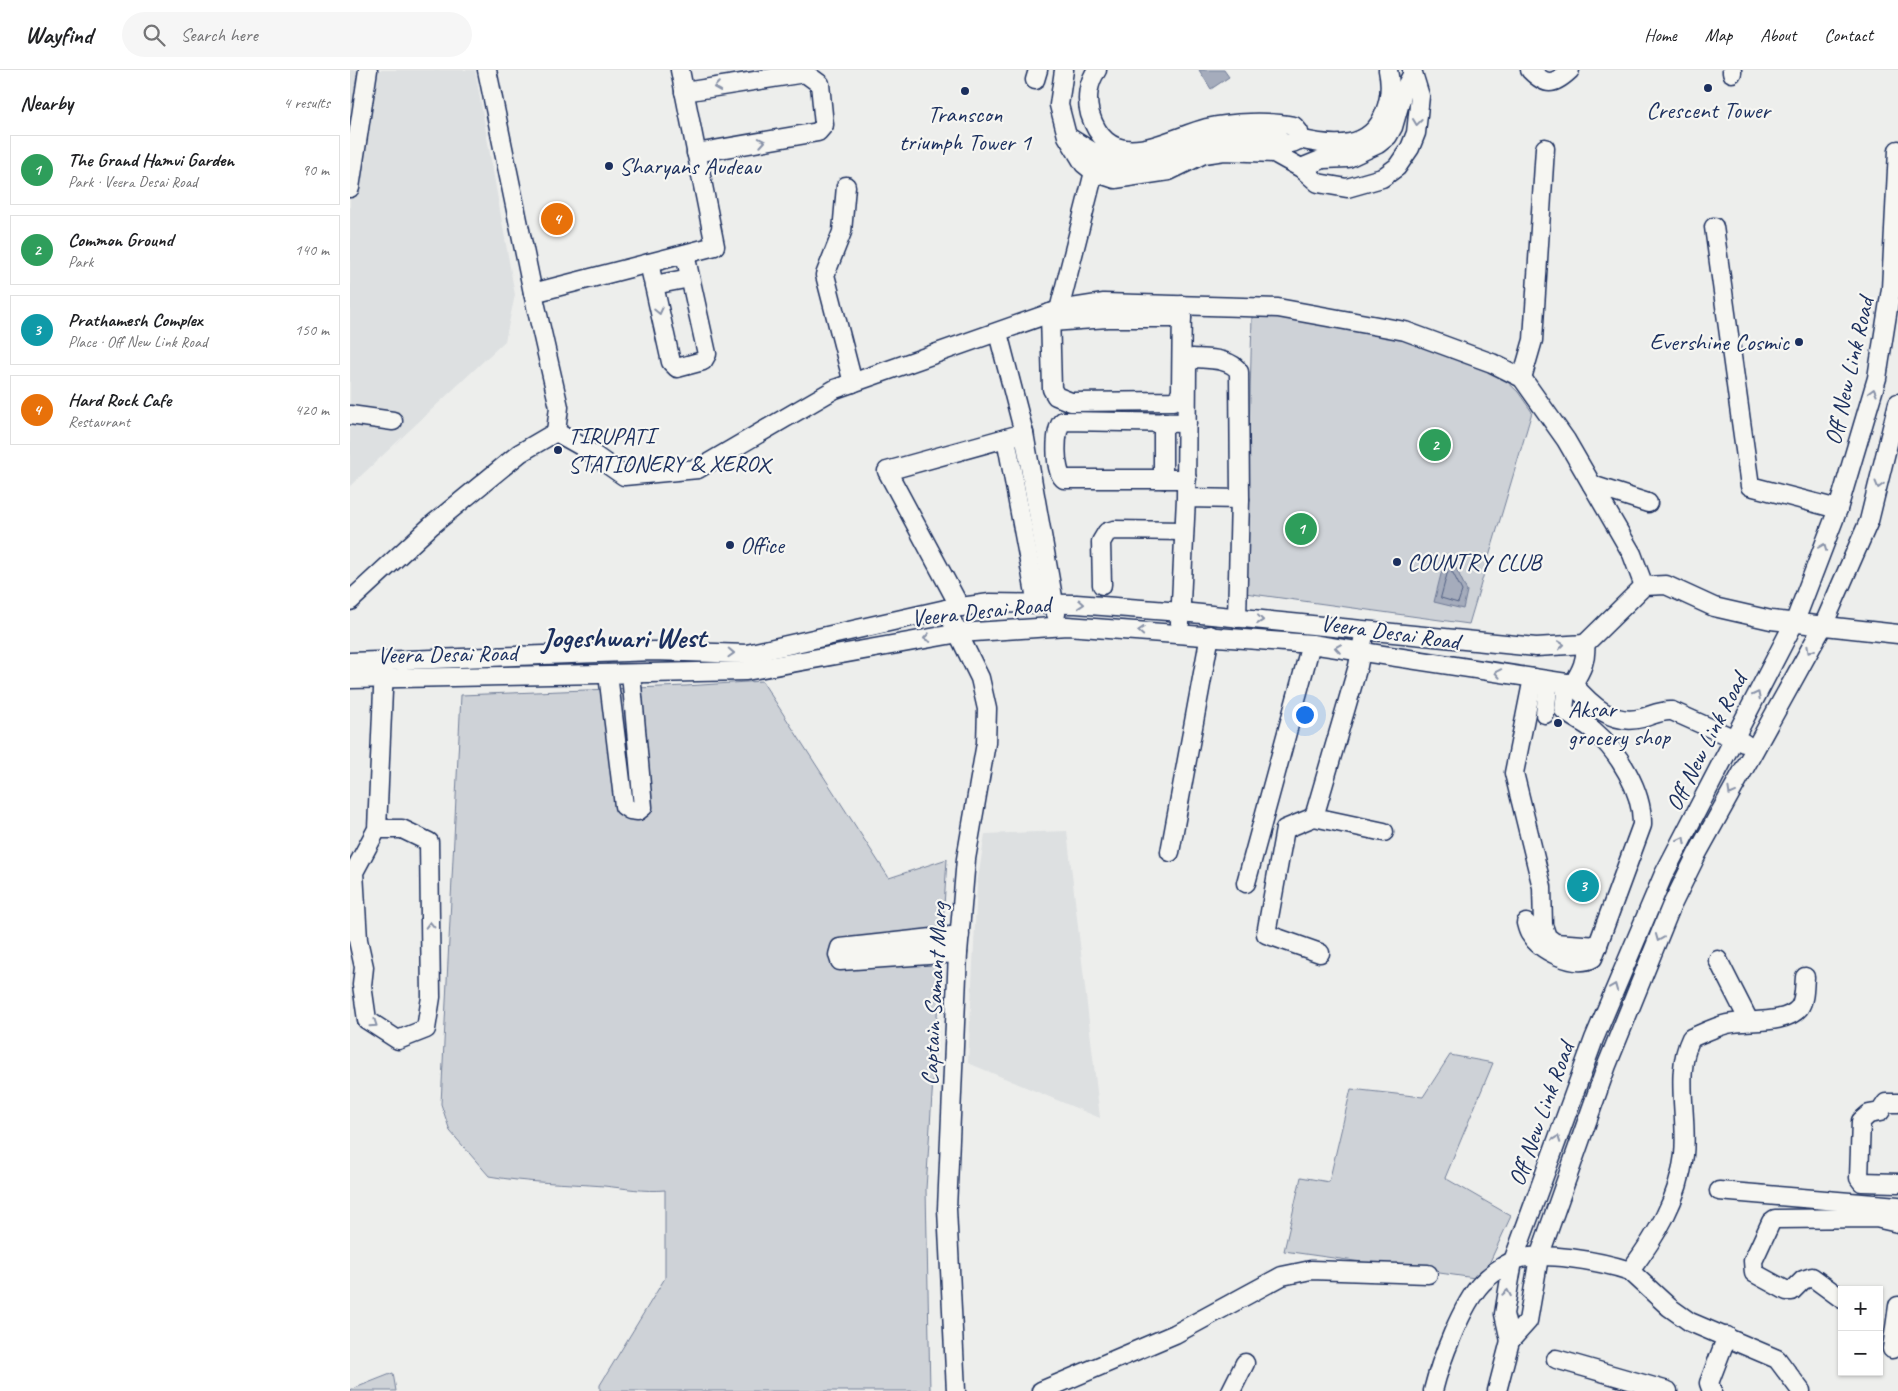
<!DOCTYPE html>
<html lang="en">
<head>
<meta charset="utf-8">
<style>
	body { margin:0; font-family:Caveat,sans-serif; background:#f6f6f6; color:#202124 }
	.controls { position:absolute; right:15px; bottom:15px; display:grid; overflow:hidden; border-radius:0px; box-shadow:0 1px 4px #0004 }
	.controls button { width:45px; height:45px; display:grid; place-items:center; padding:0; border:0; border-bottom:1px solid #e0e0e0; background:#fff; color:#202124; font:25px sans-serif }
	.you { position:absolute; left:954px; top:644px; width:18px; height:18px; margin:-12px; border:4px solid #fff; border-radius:50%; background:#1a73e8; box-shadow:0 0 0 8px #1a73e833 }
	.badge { display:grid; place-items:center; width:32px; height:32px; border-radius:50%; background:#111827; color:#fff; font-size:16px; font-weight:700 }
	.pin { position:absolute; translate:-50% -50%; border:2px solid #fff; box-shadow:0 1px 5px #0006 }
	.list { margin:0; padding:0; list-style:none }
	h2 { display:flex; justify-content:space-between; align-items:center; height:65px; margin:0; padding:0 20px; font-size:21px }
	h2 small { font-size:16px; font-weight:400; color:#757577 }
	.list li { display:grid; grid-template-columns:32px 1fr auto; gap:15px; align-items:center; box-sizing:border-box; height:70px; margin:0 10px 10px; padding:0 10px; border:1px solid #e0e0e0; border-radius:0px }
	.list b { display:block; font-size:19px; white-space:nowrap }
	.list p { margin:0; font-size:16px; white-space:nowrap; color:#757577 }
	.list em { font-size:16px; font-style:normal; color:#757577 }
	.icon { flex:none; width:28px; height:28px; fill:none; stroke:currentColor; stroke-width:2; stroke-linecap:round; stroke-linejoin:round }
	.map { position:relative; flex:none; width:1548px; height:1321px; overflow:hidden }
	header { display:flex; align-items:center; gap:30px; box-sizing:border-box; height:70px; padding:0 25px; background:#fff; border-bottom:1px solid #e0e0e0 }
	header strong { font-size:24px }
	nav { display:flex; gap:28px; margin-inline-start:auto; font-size:18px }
	.search { width:350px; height:45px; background:#f6f6f6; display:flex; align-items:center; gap:12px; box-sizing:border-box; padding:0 18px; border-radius:28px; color:#757577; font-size:19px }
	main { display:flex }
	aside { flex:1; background:#fff }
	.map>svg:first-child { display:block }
	.built { fill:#dde0e1 }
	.green { fill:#ced2d7; stroke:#74809a }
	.water { fill:#a5acbc; stroke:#6e7a96 }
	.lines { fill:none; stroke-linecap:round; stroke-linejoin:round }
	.shore { stroke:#526184; stroke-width:1 }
	.minor-casing { stroke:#1b2f5e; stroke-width:21 }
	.minor { stroke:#f6f6f2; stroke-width:18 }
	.oneway { stroke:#8892a8 }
	.poi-dot { fill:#1b2f5e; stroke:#f6f6f2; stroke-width:2 }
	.labels { text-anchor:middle; stroke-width:4.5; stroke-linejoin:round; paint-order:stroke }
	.poi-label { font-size:24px; fill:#1b2f5e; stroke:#f6f6f2; text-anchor:start }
	.street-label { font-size:24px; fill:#1b2f5e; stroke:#f6f6f2 }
	.district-label { font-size:29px; font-weight:bold; fill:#1b2f5e; stroke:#f6f6f2 }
</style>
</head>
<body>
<header>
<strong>Wayfind</strong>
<div class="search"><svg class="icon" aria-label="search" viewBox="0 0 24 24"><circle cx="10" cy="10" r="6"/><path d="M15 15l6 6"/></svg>Search here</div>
<nav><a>Home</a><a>Map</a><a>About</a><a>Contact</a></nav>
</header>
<main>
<aside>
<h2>Nearby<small>4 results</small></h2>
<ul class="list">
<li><span class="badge" style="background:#2e9e5b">1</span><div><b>The Grand Hamvi Garden</b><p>Park · Veera Desai Road</p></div><em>90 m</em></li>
<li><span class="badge" style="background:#2e9e5b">2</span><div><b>Common Ground</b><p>Park</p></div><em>140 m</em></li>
<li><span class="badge" style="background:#0f9aa8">3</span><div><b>Prathamesh Complex</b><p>Place · Off New Link Road</p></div><em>150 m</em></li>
<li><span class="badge" style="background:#e8710a">4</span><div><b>Hard Rock Cafe</b><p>Restaurant</p></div><em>420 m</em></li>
</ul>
</aside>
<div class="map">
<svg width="1548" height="1321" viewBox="0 0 1548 1321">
	<rect width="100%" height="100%" fill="#edeeec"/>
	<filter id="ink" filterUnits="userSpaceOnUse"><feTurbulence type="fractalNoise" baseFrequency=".02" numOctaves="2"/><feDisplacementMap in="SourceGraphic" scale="10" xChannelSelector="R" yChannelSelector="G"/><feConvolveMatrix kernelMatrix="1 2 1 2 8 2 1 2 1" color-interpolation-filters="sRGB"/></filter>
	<g filter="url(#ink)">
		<g class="built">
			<polygon points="0,0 125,0 165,225 155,271 0,416"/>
			<polygon points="717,761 750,1048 618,993 627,815 635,764"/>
		</g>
		<g class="green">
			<polygon points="910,243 1053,265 1141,296 1168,322 1182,342 1119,554 895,523 902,247"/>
			<path d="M412 611 539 808 597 789 576 1119 580 1321H250V1315L315 1208V1120C294 1122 274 1118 254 1116 215 1113 177 1113 139 1106L100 1061 91 1034 111 625 336 616Z"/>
			<polygon points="1100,985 1143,993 1095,1108 1161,1146 1132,1209 934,1181 951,1107 979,1112 1001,1019 1073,1027"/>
			<polygon points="43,1303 46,1321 0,1321 0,1320"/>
		</g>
		<g class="water">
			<polygon points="849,0 874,0 879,7 861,19"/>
			<polygon points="1093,496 1106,498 1117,521 1113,539 1084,532"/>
		</g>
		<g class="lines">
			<polygon class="shore" points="1098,502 1103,503 1112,521 1108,533 1091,528"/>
			<defs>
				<g id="minor">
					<polyline points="714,0 709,35 717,66 734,94 744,102 765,109 819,101 854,84 874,81 924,83 951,98 968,113 997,118 1032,108 1047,97 1060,78 1066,63 1070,26 1062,0"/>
					<path d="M1180 0C1196 16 1203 16 1220 0"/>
					<polyline points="1382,3 1382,0"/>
					<polyline points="685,10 688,0"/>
					<polyline points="334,22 455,3 470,14 474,55 468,62 346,83"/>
					<path d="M720 68C738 79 757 93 779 94 815 98 844 71 878 65 888 64 903 65 913 66 925 69 938 79 949 69V62L944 56C919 51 882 52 857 58 816 69 760 107 740 44 736 29 738 12 747 0"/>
					<path d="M949 69C982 77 1021 81 1035 42 1040 29 1041 14 1038 0"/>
					<polyline points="951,98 973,89 998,88 1028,74 1038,66 1043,57 1053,22 1062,5"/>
					<polyline points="496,116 492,162 475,205 503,313"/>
					<polyline points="0,118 18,0"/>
					<polyline points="1364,157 1400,416 1488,439"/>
					<polyline points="299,193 321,292 327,298 353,291 357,284 335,184"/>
					<polyline points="304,215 340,208"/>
					<polyline points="183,223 365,176 330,0"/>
					<polyline points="709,240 744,102"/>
					<polyline points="700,243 702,319 706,326 721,332 823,331 829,327 831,321 832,235"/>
					<polyline points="701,252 758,248 832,248"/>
					<polyline points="648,263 674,363 706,544"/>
					<polyline points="1172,308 1183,270 1195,78"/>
					<polyline points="0,345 43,351"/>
					<polyline points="813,352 813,409"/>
					<polyline points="206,362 231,376 274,406 348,399 485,319 709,240 754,233 928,238 1055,261 1142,293 1172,308 1216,370 1282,484 1294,516"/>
					<polyline points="656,368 687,534"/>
					<path d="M837 409H714C704 403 704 357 713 351L837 353"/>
					<polyline points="1242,415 1298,433"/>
					<polyline points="752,515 751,472 757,462 764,460 834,461"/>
					<polyline points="0,531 82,455 170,383 206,362 209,337 183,223 137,0"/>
					<polyline points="610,537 537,401 674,363"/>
					<polyline points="596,539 630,608 637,639 636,673 616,789 608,883 597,1139 606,1321"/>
					<polyline points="887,548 890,429"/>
					<path d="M830 553 836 428 837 296 843 288C857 289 882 288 889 302L890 429 836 428"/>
					<polyline points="1013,570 1008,596 964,747 1034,762"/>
					<polyline points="1235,574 1294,516 1316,515 1364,537 1421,550 1548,564"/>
					<polyline points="0,592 304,581 397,584 596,539 640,533 726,534 831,542 1186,577 1235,574"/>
					<polyline points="258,604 274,736 280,740 288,741 293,737 281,604"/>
					<polyline points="1183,608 1164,703 1192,817 1193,855 1197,867 1205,873 1248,876"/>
					<path d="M0 609 396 601 609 563 717 556 961 574 1223 614C1231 601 1237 590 1235 574"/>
					<path d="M1223 614C1241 635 1263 656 1292 648 1303 645 1311 640 1322 641L1394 673"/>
					<polyline points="1195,644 1199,611"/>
					<polyline points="964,747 935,759 916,864 970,883"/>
					<polyline points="27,759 52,759 79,772 81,927 76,959 48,970 17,950 12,915 14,897 8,870 4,802 27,759 34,597"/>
					<polyline points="820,782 860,565"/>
					<polyline points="896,813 961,574"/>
					<path d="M1176 853C1177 857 1178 861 1180 864 1190 881 1225 898 1243 888L1292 755C1293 721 1268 681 1243 660 1234 652 1223 649 1214 640L1217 613"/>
					<polyline points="608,883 490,891 488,885 490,878 610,865"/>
					<polyline points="1368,890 1399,951"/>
					<polyline points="1548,1033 1536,1033 1530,1042 1519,1044 1511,1051 1509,1108 1512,1112 1548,1113"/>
					<polyline points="1369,1121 1548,1136"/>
					<polyline points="1280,1201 1319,1237 1340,1252 1427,1289 1451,1321"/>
					<polyline points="1492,1229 1462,1207 1453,1210 1442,1221 1437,1221 1404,1203 1403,1191 1421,1152 1425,1149 1526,1148 1548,1153"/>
					<polyline points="1160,1271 1154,1244 1163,1191 1244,969 1313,806 1445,551 1488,439 1527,308 1541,219 1548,80"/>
					<polyline points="1542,1279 1548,1236"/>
					<polyline points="1206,1289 1318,1321"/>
					<polyline points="691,1321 825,1264 932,1206 961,1200 1078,1204"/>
					<polyline points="881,1321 895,1293"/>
					<path d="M1083 1321C1090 1292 1112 1234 1132 1213 1139 1206 1153 1195 1163 1191 1188 1179 1253 1192 1280 1201 1306 1166 1329 1129 1334 1085 1338 1046 1324 1003 1341 968 1353 963 1365 957 1377 954 1397 949 1435 955 1449 938 1455 930 1454 917 1455 907"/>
					<polyline points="1147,1321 1160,1271 1178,1251 1189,1187 1257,995 1321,837 1347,784 1473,556 1519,451 1548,333"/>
					<polyline points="1362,1321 1359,1313 1377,1266"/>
				</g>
			</defs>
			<use href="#minor" class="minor-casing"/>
			<use href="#minor" class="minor"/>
		</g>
		<defs><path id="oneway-chevron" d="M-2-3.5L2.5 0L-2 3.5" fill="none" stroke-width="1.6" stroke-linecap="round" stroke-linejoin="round" transform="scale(1.25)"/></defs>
		<g class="oneway">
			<use href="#oneway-chevron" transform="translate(367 17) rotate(171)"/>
			<use href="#oneway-chevron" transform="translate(1067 52) rotate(97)"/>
			<use href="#oneway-chevron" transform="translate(412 72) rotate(-10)"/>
			<use href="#oneway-chevron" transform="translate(309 241) rotate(77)"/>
			<use href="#oneway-chevron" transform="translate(1523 322) rotate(-75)"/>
			<use href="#oneway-chevron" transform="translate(1529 415) rotate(105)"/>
			<use href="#oneway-chevron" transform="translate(1473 477) rotate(-69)"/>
			<use href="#oneway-chevron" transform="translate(731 534) rotate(4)"/>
			<use href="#oneway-chevron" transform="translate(910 550) rotate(6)"/>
			<use href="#oneway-chevron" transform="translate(791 561) rotate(-176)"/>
			<use href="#oneway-chevron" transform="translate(577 568) rotate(170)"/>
			<use href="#oneway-chevron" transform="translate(1211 575) rotate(-7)"/>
			<use href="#oneway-chevron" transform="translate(988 578) rotate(-171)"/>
			<use href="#oneway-chevron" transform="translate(1460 580) rotate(119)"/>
			<use href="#oneway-chevron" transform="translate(381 583) rotate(2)"/>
			<use href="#oneway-chevron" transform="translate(1148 603) rotate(-169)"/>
			<use href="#oneway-chevron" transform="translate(1407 625) rotate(-63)"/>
			<use href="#oneway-chevron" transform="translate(1381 722) rotate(119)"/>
			<use href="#oneway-chevron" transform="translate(1332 770) rotate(-63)"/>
			<use href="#oneway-chevron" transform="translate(80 855) rotate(-91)"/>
			<use href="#oneway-chevron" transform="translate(1309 868) rotate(112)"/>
			<use href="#oneway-chevron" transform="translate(1264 917) rotate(-68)"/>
			<use href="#oneway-chevron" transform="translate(24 954) rotate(34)"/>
			<use href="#oneway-chevron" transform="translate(1207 1069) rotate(-70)"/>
			<use href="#oneway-chevron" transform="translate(1157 1223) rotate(-80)"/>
		</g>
	</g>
	<g class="poi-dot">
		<circle cx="1358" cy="18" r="5"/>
		<circle cx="615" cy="21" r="5"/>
		<circle cx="259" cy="96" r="5"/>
		<circle cx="1449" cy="272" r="5"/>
		<circle cx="208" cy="380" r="5"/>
		<circle cx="380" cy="475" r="5"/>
		<circle cx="1047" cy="492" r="5"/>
		<circle cx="1208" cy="653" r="5"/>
	</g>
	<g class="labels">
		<g class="poi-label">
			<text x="1358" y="48" text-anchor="middle">Crescent Tower</text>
			<text x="615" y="52" text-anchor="middle">Transcon<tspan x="615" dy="28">triumph Tower 1</tspan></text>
			<text x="269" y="104">Sharyans Audeau</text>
			<text x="1439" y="280" text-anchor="end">Evershine Cosmic</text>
			<text x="218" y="374">TIRUPATI<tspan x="218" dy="28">STATIONERY &amp; XEROX</tspan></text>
			<text x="390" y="483">Office</text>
			<text x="1057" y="500">COUNTRY CLUB</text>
			<text x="1218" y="647">Aksar<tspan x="1218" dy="28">grocery shop</tspan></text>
		</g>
		<g class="street-label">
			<text transform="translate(1499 301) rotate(-77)" y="8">Off New Link Road</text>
			<text transform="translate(631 541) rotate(-6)" y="8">Veera Desai Road</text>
			<text transform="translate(1040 562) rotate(8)" y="8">Veera Desai Road</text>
			<text transform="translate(97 584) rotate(-1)" y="8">Veera Desai Road</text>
			<text transform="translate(1356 672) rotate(-63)" y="8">Off New Link Road</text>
			<text transform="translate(584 924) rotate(-87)" y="8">Captain Samant Marg</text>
			<text transform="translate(1191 1044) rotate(-70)" y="8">Off New Link Road</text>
		</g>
		<g class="district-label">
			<text x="274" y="577">Jogeshwari West</text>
		</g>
	</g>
</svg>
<div class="controls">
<button>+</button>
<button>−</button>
</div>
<div class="you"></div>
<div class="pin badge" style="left:951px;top:459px;background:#2e9e5b">1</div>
<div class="pin badge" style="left:1085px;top:375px;background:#2e9e5b">2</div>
<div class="pin badge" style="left:1233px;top:816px;background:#0f9aa8">3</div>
<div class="pin badge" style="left:207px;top:149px;background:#e8710a">4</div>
</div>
</main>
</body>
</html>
